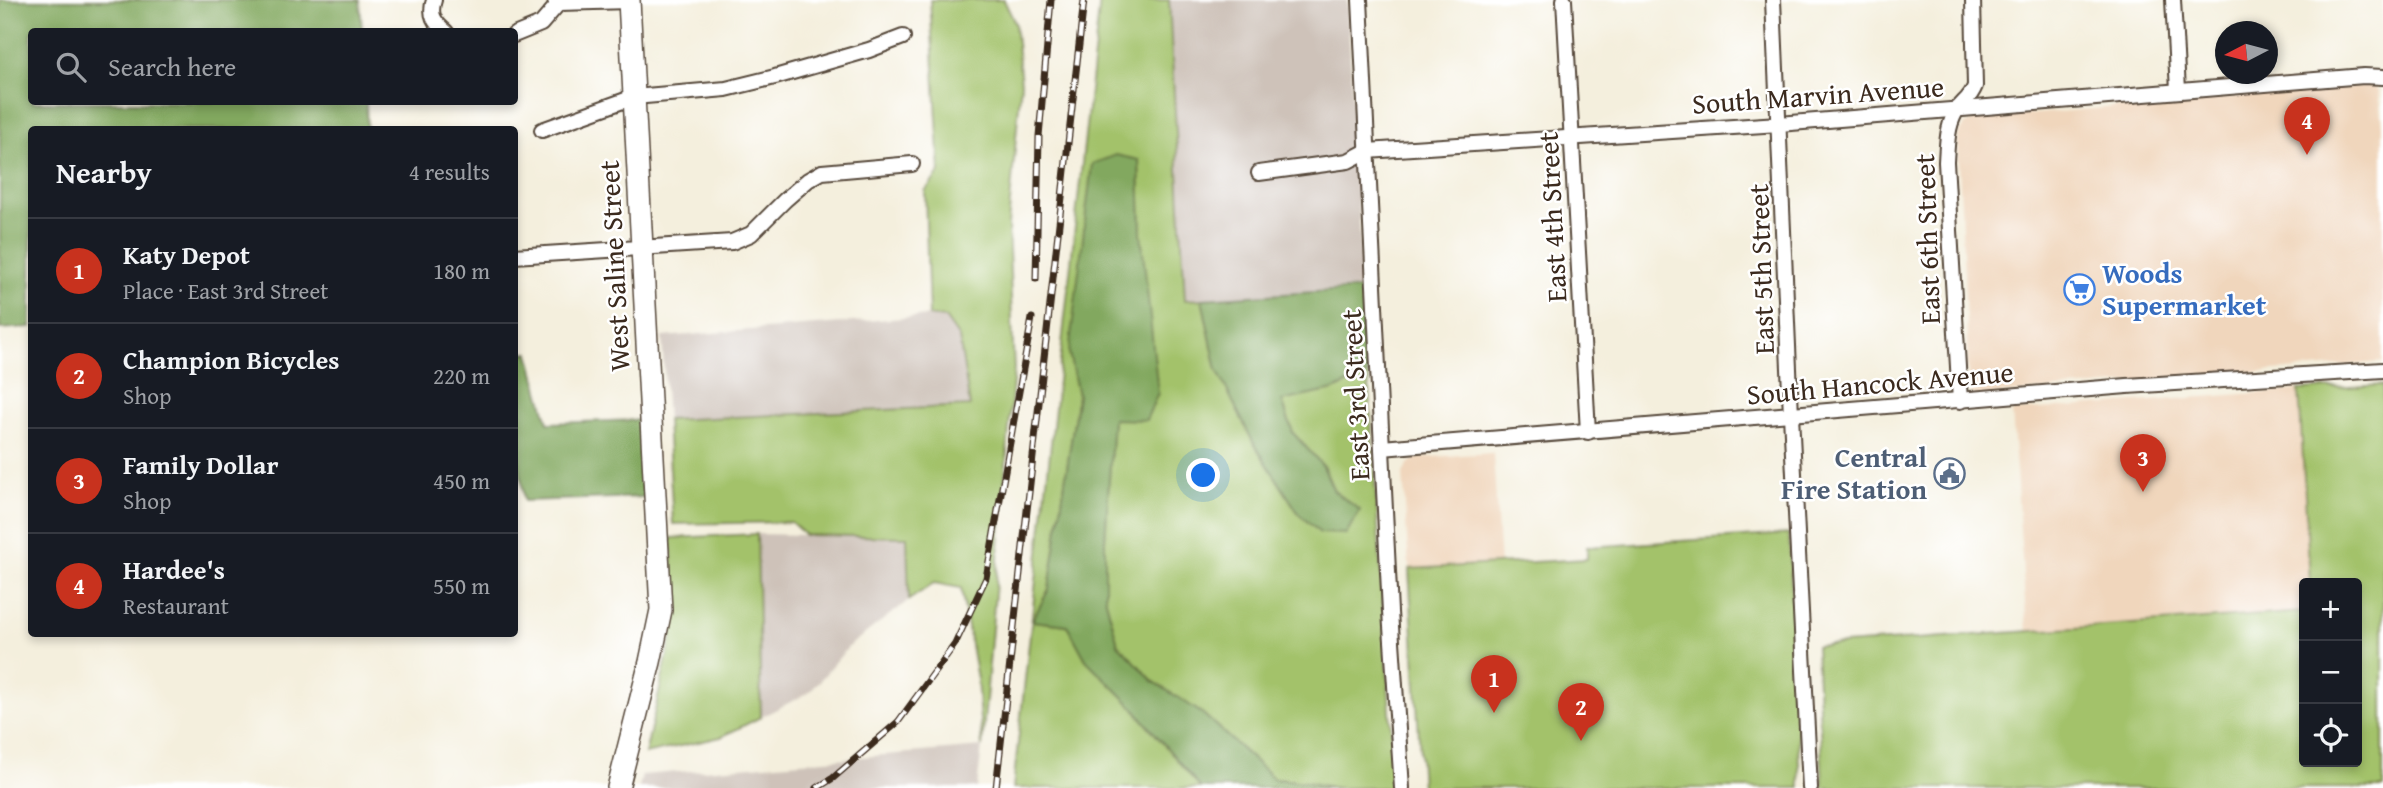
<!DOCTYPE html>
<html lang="en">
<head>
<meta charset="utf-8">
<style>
	body { margin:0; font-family:"Gentium Book Plus",serif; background:#20242c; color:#f1f3f6 }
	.controls { position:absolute; right:21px; bottom:21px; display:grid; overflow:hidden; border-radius:7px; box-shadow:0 4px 10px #0003 }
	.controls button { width:63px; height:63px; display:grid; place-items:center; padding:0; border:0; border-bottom:2px solid #363941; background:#171b24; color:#f1f3f6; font:35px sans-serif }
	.compass { position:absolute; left:2215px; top:21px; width:63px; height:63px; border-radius:50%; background:#171b24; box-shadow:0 4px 10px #0003; rotate:264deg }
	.you { position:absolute; left:1204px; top:476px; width:24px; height:24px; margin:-18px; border:5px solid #fff; border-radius:50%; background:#1a73e8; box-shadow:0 0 0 10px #1a73e833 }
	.badge { display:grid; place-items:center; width:46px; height:46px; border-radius:50%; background:#c8321e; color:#fff; font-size:23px; font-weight:700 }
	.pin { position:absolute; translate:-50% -58px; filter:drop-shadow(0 2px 4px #0008) }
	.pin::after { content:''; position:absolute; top:37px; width:24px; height:21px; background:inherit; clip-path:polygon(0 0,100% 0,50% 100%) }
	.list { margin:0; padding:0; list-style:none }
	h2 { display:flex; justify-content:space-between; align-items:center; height:91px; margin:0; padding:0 28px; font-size:30px }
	h2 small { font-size:23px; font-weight:400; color:#9ea1a6 }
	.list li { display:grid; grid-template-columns:46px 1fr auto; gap:21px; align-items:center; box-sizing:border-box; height:105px; padding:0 28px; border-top:2px solid #363941 }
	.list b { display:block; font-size:26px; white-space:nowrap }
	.list p { margin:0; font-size:23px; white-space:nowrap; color:#9ea1a6 }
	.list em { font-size:23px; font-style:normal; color:#9ea1a6 }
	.icon { flex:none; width:38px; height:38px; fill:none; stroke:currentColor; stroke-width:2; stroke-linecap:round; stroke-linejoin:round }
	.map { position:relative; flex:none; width:2383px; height:788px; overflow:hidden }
	.search { position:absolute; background:#171b24; box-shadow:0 4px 10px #0003; left:28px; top:28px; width:490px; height:77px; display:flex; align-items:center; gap:18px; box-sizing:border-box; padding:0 24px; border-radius:7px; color:#9ea1a6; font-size:26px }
	.panel { position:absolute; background:#171b24; box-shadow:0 4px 10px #0003; left:28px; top:126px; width:490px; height:511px; border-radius:7px }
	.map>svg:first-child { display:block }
	.built { fill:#f0d6bc }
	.industrial { fill:#cec2b9 }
	.green { fill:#a3c26a; stroke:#6f7644; stroke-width:2 }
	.forest { fill:#82a85e; stroke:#5e693e; stroke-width:2 }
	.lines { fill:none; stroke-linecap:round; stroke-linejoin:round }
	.street-casing { stroke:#57483b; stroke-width:18 }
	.secondary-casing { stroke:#57483b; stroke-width:24 }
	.street { stroke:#fff; stroke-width:14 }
	.secondary { stroke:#fff; stroke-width:21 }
	.rail-casing { stroke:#3b2a1e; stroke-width:7 }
	.rail { stroke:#fff; stroke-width:4.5; stroke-dasharray:13; stroke-linecap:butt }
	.labels { text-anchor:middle; stroke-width:5; stroke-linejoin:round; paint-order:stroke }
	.street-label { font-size:28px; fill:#3b2a1e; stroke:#fff }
	.shop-label { font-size:28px; font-weight:bold; fill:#366cbe; stroke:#fff; text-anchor:start }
	.service-label { font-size:28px; font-weight:bold; fill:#4e5e75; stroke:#fff; text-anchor:end }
</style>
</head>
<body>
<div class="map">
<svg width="2383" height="788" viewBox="0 0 2383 788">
	<rect width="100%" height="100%" fill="#fff"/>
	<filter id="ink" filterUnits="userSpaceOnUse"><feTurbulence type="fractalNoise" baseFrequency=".0143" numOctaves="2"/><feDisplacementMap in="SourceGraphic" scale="14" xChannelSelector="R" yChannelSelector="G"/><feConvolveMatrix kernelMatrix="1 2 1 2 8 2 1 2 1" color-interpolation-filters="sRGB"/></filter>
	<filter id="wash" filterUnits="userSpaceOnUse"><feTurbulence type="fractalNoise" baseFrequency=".00686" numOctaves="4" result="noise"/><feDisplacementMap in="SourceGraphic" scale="28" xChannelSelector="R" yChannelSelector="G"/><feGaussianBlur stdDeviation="1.57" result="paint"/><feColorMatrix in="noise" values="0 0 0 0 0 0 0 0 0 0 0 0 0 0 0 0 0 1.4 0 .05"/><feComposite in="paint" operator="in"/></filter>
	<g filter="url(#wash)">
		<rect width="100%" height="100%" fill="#f4efdd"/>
		<g class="built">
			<polygon points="2373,85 2379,90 2383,125 2383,362 1975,396 1969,389 1958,136 1965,125 1976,119"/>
			<polygon points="2299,390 2310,583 2304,583 2304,612 2027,632 2012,411"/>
			<polygon points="1493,453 1500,565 1409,569 1403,473 1409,463 1416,458"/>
		</g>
		<g class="industrial">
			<polygon points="1169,0 1347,0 1363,289 1185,300"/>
			<polygon points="929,316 945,318 959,338 970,406 667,420 662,337"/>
			<polygon points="757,534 907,537 909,600 849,646 810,692 761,717"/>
			<polygon points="982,747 977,788 639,788 642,775"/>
		</g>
		<g class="green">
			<polygon points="930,0 1004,0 1015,23 1021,83 1008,225 1014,369 982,747 977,679 961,588 934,583 909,600 907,537 805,535 791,522 673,524 667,420 970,406 959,338 945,318 929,316 925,191 940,172"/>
			<polygon points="1100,0 1169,0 1185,300 1202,299 1217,370 1334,491 1323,466 1293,433 1282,400 1334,390 1368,374 1395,788 1336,788 1306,782 1274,779 1203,714 1153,681 1118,644 1105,597 1105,541 1113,418 1141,233 1139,160 1069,353 1078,395 1049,590 1032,621 1067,625 1086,660 1130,704 1201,788 1013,788"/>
			<polygon points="2383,385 2383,788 1823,788 1816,646 2304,612 2304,762 2357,762 2357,583 2310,583 2299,390"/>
			<polygon points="757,534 761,717 721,737 645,754 671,640 675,613 671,538"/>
			<polygon points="1789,534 1800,788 1422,788 1409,569 1587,559 1587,547"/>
		</g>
		<g class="forest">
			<polygon points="0,0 360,0 362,31 32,32 32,102 366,102 367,129 32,130 31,327 0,329"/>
			<polygon points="1116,155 1139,160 1141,233 1158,393 1146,420 1113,419 1105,541 1105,597 1118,644 1153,681 1203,714 1274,779 1306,782 1336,788 1201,788 1130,704 1086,660 1067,625 1032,621 1049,589 1078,395 1069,353 1092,164"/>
			<polygon points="1363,289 1368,374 1334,390 1282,401 1293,433 1323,466 1334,491 1360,510 1346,534 1320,533 1299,514 1253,442 1217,370 1202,299"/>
			<polygon points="515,353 529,353 548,423 638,420 644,497 524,501 515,430"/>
		</g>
	</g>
	<g filter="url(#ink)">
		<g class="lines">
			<defs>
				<g id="street">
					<path d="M434 0C429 15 434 22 446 32"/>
					<polyline points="1360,0 1390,612 1402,788"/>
					<polyline points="1564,0 1588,432"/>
					<polyline points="1773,0 1791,415 1810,788"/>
					<polyline points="2173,0 2178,90"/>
					<polyline points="559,3 629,1"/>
					<polyline points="514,35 541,24 559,3 555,0"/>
					<polyline points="542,130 634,97 726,89 775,77 869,50 903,37"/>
					<polyline points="1259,173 1348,161 1367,151 1779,124 2364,76 2383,77"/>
					<polyline points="514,256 732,242 751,234 785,200 808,180 822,172 912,164"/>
					<path d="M1960 401 1946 162C1947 145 1947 128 1955 113 1962 101 1969 101 1975 86L1973 0"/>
					<polyline points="1382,448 2127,386 2383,370"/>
				</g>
				<polyline id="secondary" points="618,788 650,662 661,610 629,0"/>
			</defs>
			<use href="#street" class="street-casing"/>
			<use href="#secondary" class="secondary-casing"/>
			<use href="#street" class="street"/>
			<use href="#secondary" class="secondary"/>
			<defs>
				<g id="rail">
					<polyline points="1036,279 1039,136 1051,0"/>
					<polyline points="817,788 833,778 898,722 955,644 986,578 1032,318"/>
					<polyline points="996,788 1084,0"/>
				</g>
			</defs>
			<use href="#rail" class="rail-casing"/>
			<use href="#rail" class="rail"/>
		</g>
	</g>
	<defs>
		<symbol id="supermarket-ring" viewBox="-11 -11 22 22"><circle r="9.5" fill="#fff" stroke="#3f7fe0" stroke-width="1.5"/><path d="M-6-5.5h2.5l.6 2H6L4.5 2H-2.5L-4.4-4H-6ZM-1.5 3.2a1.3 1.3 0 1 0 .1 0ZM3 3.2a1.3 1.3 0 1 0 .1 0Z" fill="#3f7fe0"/></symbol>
		<symbol id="civic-ring" viewBox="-11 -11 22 22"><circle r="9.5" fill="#fff" stroke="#5c6f8a" stroke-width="1.5"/><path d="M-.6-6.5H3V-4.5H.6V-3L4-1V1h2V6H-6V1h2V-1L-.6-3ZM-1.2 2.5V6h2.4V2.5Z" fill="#5c6f8a"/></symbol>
	</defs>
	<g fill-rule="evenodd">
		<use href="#supermarket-ring" x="2062" y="272" width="35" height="35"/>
		<use href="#civic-ring" x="1932" y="456" width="35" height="35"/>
	</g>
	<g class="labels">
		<g class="street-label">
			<text transform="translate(1818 95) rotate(-4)" y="10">South Marvin Avenue</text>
			<text transform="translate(1552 217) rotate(-93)" y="10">East 4th Street</text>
			<text transform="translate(1927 239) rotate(-92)" y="10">East 6th Street</text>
			<text transform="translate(614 266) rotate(-93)" y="10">West Saline Street</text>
			<text transform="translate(1761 269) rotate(-92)" y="10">East 5th Street</text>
			<text transform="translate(1880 383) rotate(-5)" y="10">South Hancock Avenue</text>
			<text transform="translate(1355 395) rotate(-93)" y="10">East 3rd Street</text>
		</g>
		<g class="shop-label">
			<text x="2102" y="283">Woods<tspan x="2102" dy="32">Supermarket</tspan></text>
		</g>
		<g class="service-label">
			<text x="1927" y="467">Central<tspan x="1927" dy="32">Fire Station</tspan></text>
		</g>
	</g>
</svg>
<div class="controls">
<button>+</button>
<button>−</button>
<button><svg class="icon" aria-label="locate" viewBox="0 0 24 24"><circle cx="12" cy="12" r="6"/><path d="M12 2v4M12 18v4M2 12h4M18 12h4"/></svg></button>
</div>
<svg class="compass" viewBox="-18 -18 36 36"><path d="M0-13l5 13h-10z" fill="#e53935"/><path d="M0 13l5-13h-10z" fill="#9ea1a6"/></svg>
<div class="you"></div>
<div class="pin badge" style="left:1494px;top:713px">1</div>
<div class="pin badge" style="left:1581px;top:741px">2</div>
<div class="pin badge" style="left:2143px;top:492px">3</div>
<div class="pin badge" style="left:2307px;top:155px">4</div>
<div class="search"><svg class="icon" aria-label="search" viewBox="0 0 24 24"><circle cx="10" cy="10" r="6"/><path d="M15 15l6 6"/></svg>Search here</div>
<section class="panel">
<h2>Nearby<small>4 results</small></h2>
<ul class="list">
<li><span class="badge">1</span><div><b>Katy Depot</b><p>Place · East 3rd Street</p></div><em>180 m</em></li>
<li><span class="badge">2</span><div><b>Champion Bicycles</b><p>Shop</p></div><em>220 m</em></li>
<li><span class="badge">3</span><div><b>Family Dollar</b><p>Shop</p></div><em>450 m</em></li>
<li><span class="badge">4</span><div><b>Hardee's</b><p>Restaurant</p></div><em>550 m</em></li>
</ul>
</section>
</div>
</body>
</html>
